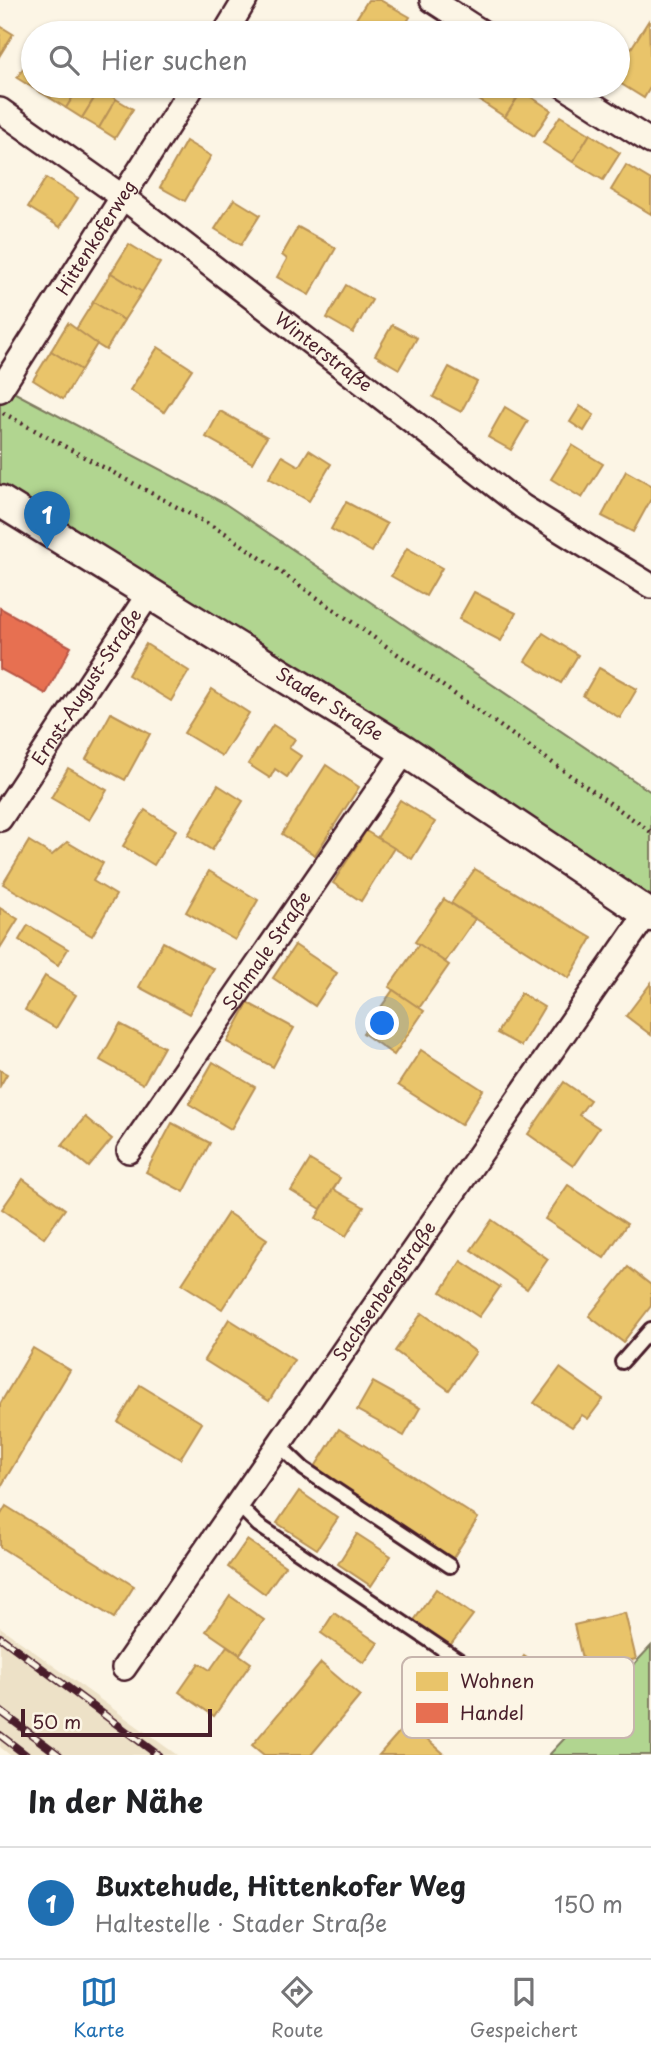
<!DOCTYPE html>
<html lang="de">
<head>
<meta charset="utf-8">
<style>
	body { margin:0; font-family:"Playpen Sans",sans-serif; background:#f6f6f6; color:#202124 }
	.scale { position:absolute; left:21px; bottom:18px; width:191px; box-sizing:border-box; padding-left:7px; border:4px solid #4a1f2b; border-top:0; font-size:19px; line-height:24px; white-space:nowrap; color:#4a1f2b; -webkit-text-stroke:5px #fcf5e5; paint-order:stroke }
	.you { position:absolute; left:383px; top:1024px; width:24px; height:24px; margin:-18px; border:5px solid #fff; border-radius:50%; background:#1a73e8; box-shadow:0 0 0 10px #1a73e833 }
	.badge { display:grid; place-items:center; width:46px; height:46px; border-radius:50%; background:#1f6fb2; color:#fff; font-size:23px; font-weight:700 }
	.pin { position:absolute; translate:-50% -58px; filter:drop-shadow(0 2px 4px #0008) }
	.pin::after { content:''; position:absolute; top:37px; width:24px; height:21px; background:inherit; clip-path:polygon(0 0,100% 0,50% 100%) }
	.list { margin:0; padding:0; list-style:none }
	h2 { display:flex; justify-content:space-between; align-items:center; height:91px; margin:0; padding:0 28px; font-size:30px }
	h2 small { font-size:23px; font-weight:400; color:#757577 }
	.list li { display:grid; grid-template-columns:46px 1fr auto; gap:21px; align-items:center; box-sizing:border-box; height:112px; padding:0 28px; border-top:2px solid #e0e0e0 }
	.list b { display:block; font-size:26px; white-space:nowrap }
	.list p { margin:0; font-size:23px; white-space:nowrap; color:#757577 }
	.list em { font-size:23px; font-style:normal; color:#757577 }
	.icon { flex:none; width:38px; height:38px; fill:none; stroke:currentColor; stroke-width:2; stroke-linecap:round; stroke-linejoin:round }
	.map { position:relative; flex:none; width:651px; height:1755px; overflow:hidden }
	.search { position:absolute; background:#fff; box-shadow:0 2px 5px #0004; left:21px; right:21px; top:21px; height:77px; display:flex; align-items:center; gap:18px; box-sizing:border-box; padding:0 24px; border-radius:38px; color:#757577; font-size:26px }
	.sheet { height:203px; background:#fff }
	nav { display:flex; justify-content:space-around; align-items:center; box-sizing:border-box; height:98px; border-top:2px solid #e0e0e0; background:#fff; font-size:19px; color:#757577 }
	nav a { display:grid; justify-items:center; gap:4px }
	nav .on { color:#1f6fb2 }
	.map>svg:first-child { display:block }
	.built { fill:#ede1c7 }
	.green { fill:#b1d590; stroke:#7e7a5e; stroke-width:2 }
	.homes { fill:#e9c46a; stroke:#b99257; stroke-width:2 }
	.shops { fill:#e76f51; stroke:#b85746; stroke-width:2 }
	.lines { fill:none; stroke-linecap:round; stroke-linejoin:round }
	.service-casing { stroke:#4a1f2b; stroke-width:18 }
	.minor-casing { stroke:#4a1f2b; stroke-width:28 }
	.tertiary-casing { stroke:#4a1f2b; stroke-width:35 }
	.path { stroke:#4a1f2b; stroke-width:4.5; stroke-dasharray:2 5; stroke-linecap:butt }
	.service { stroke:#fcf5e5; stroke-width:12 }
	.minor { stroke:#fcf5e5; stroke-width:23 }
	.tertiary { stroke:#fcf5e5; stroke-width:30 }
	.rail-casing { stroke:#4a1f2b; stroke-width:8 }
	.rail { stroke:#fcf5e5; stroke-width:5; stroke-dasharray:16; stroke-linecap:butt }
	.labels { text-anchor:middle; stroke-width:7; stroke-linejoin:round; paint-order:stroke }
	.street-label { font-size:18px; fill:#4a1f2b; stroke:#fcf5e5 }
	.key { fill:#fcf5e5; stroke:#c7b5ad; stroke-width:2 }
	.key-label { font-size:19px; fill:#4a1f2b }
</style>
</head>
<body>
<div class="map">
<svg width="651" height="1755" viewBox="0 0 651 1755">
	<rect width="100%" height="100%" fill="#fcf5e5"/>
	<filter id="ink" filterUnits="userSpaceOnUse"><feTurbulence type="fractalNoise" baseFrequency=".0143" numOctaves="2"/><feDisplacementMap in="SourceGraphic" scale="14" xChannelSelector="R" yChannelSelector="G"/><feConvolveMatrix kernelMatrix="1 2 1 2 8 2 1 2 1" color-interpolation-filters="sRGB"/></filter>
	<g filter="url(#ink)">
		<polygon class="built" points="0,1627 177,1755 10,1755 0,1747"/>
		<g class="green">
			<polygon points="0,385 224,503 651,792 651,903 0,490"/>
			<polygon points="651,1646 651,1755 549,1755"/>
		</g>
		<g class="homes">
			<polygon points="368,0 380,0 410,17 400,33 361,33 351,27"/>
			<polygon points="649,20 651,86 644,98 618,82 618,69"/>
			<polygon points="0,26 13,34 0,55"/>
			<polygon points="33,52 35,86 33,88 17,78"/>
			<polygon points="35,86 57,86 50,98 33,88"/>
			<polygon points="57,86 80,86 66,108 50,98"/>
			<polygon points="80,86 94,86 100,89 82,118 66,108"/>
			<polygon points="484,86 514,86 522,91 505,117 476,98"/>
			<polygon points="100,89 116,99 99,128 82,118"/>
			<polygon points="522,91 551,110 534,136 505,117"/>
			<polygon points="116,99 133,109 115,138 99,128"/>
			<polygon points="560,116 590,134 573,162 543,143"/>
			<polygon points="590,134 620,153 603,180 573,162"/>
			<polygon points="186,141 211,156 185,201 160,187"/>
			<polygon points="626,165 651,180 651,214 611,190"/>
			<polygon points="46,178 78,198 60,227 28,207"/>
			<polygon points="234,199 260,215 241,245 215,229"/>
			<polygon points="298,227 336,248 309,295 277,277 287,259 282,255"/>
			<polygon points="129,244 160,263 142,292 111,273"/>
			<polygon points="111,273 142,292 124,320 93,302"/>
			<polygon points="346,285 372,300 353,333 327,318"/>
			<polygon points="93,302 124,320 106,350 75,331"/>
			<polygon points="68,323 97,344 81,370 51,351"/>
			<polygon points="392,325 417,338 399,369 375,355"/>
			<polygon points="158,347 192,369 164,412 130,390"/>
			<polygon points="51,351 81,370 63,399 33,380"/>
			<polygon points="449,367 477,382 461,412 433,397"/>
			<polygon points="580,406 594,415 584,431 570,422"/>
			<polygon points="505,407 528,421 511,450 488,437"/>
			<polygon points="220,411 267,437 252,463 206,437"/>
			<polygon points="572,445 603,464 582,498 551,479"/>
			<polygon points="309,450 331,464 309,501 269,478 282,456 299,466"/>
			<polygon points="626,471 651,485 651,499 633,532 602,516"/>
			<polygon points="346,502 387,524 372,552 331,529"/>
			<polygon points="407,548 442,568 426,596 391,576"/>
			<polygon points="474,592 516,613 501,641 459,619"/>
			<polygon points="543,633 578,655 561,683 525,661"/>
			<polygon points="146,644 189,671 171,701 128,675"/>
			<polygon points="599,668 637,689 620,718 583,696"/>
			<polygon points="212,689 249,713 222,756 184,733"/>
			<polygon points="111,713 150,734 125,780 86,759"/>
			<polygon points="273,725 295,739 289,748 301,756 287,777 275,769 270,778 248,764"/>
			<polygon points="326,765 359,787 315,855 282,834"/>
			<polygon points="68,768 107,790 89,820 51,798"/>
			<polygon points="218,785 243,801 212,850 188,835"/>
			<polygon points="400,800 435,822 412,859 377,838"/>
			<polygon points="145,810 176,830 154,865 123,846"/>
			<polygon points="366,831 394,848 361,901 333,883"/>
			<polygon points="29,841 52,855 67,842 103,863 93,881 116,895 92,936 3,884"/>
			<polygon points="475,869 592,938 569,978 451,903"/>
			<polygon points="209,871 258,900 235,940 186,912"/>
			<polygon points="444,899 475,919 445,962 415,942"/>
			<polygon points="0,908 18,919 0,948"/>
			<polygon points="28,925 68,949 58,965 19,940"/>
			<polygon points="163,942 214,969 189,1014 139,987"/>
			<polygon points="419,944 449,965 419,1008 389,987"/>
			<polygon points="295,945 337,973 315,1006 273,978"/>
			<polygon points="45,976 76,995 56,1028 25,1010"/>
			<polygon points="651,983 651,1035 626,1016"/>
			<polygon points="393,990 424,1011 394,1055 363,1033"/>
			<polygon points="521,993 544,1007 521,1046 497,1033"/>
			<polygon points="248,1003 294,1028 273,1067 227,1042"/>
			<polygon points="120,1024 164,1047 143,1084 100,1060"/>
			<polygon points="421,1050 483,1090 461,1125 398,1085"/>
			<polygon points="213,1062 255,1087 231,1129 189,1104"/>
			<polygon points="0,1070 7,1074 0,1086"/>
			<polygon points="564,1082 590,1100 579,1115 599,1128 573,1166 528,1134"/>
			<polygon points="85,1117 112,1139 89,1167 62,1145"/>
			<polygon points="172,1123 210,1143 184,1192 146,1172"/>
			<polygon points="310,1160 340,1178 321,1209 291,1191"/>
			<polygon points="23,1179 65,1209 44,1238 2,1209"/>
			<polygon points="568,1185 627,1224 604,1258 545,1219"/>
			<polygon points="333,1189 364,1207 346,1236 316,1218"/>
			<polygon points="228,1213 267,1239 222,1309 182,1284"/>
			<polygon points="492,1220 548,1259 527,1289 471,1250"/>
			<polygon points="461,1261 500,1287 479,1317 441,1292"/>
			<polygon points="628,1267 651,1285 651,1306 623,1342 589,1316"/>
			<polygon points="422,1313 476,1352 449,1390 395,1351"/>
			<polygon points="229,1319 294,1360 269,1401 204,1360"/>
			<polygon points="33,1348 70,1370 0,1488 0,1404"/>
			<polygon points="560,1368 603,1399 588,1419 582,1415 572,1427 534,1403"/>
			<polygon points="373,1382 420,1408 404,1436 357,1410"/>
			<polygon points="140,1385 202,1423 180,1459 118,1422"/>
			<polygon points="339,1429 478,1518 453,1558 313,1470"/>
			<polygon points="299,1491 338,1518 317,1549 277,1523"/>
			<polygon points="6,1506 134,1586 114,1618 0,1547 0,1516"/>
			<polygon points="357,1534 391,1556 371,1586 338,1564"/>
			<polygon points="247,1540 285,1566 265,1594 228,1567"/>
			<polygon points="436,1589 473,1615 449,1647 413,1622"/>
			<polygon points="230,1596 264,1620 240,1654 206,1631"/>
			<polygon points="334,1613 378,1643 364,1663 321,1633"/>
			<polygon points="625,1613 636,1659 585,1671 574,1625"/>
			<polygon points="227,1646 251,1663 214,1716 179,1692 199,1663 210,1670"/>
			<polygon points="524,1656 561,1681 543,1708 506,1684"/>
			<polygon points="321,1663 360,1696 311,1755 264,1755 252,1745"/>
			<polygon points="408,1722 443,1753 440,1755 379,1755"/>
		</g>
		<polygon class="shops" points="0,608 71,647 46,694 0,669"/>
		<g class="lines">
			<defs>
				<g id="service">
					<polyline points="622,1362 651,1329"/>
					<polyline points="279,1445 304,1469 450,1566"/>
					<polyline points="237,1504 258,1525 475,1671"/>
				</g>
				<g id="minor">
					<polyline points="432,0 483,33"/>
					<polyline points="225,33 245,0"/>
					<polyline points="564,86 651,142"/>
					<path id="s1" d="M0 110 124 198 523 507 651 586"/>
					<path id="s2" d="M0 390 193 86"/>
					<path id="s3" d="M0 819 150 592"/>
					<path id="s4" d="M129 1151 405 751"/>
					<path id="s5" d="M124 1668 647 913"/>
				</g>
				<g id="tertiary">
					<path id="s6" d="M0 501 405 751 651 916"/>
				</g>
			</defs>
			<use href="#service" class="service-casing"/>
			<use href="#minor" class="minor-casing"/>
			<use href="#tertiary" class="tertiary-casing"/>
			<polyline class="path" points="3,413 225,533 651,832"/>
			<use href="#service" class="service"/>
			<use href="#minor" class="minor"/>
			<use href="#tertiary" class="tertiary"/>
			<defs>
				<g id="rail">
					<polyline points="0,1637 158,1755"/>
					<polyline points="0,1711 59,1755"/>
					<polyline points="0,1735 26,1755"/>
				</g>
			</defs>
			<use href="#rail" class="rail-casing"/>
			<use href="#rail" class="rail"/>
		</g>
	</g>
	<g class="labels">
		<g class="street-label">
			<text dy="6" stroke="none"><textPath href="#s2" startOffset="180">Hittenkoferweg</textPath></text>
			<text dy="6" stroke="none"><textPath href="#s1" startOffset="404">Winterstraße</textPath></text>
			<text dy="6" stroke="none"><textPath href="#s3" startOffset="158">Ernst-August-Straße</textPath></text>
			<text dy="6" stroke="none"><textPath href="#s6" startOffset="387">Stader Straße</textPath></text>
			<text dy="6" stroke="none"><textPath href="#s4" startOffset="243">Schmale Straße</textPath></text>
			<text dy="6" stroke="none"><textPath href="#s5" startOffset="458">Sachsenbergstraße</textPath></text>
		</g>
	</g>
	<rect x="402" y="1657" width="232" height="81" rx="10" class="key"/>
	<rect x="416" y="1672" width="32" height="19" fill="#e9c46a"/>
	<rect x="416" y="1703" width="32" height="20" fill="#e76f51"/>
	<g class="key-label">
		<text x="460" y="1688">Wohnen</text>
		<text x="460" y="1720">Handel</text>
	</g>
</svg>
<div class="scale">50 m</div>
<div class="you"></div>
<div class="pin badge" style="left:47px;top:549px">1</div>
<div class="search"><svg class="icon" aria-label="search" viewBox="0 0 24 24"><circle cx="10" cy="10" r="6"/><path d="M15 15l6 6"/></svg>Hier suchen</div>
</div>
<section class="sheet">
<h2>In der Nähe<small></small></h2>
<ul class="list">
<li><span class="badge">1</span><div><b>Buxtehude, Hittenkofer Weg</b><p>Haltestelle · Stader Straße</p></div><em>150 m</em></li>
</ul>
</section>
<nav>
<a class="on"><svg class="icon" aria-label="map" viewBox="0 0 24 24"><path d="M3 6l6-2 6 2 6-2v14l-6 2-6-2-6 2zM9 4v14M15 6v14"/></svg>Karte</a>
<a><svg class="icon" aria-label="directions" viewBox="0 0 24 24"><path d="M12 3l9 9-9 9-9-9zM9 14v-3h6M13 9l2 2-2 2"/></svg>Route</a>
<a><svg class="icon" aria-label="saved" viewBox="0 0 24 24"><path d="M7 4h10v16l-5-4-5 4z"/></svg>Gespeichert</a>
</nav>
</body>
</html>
